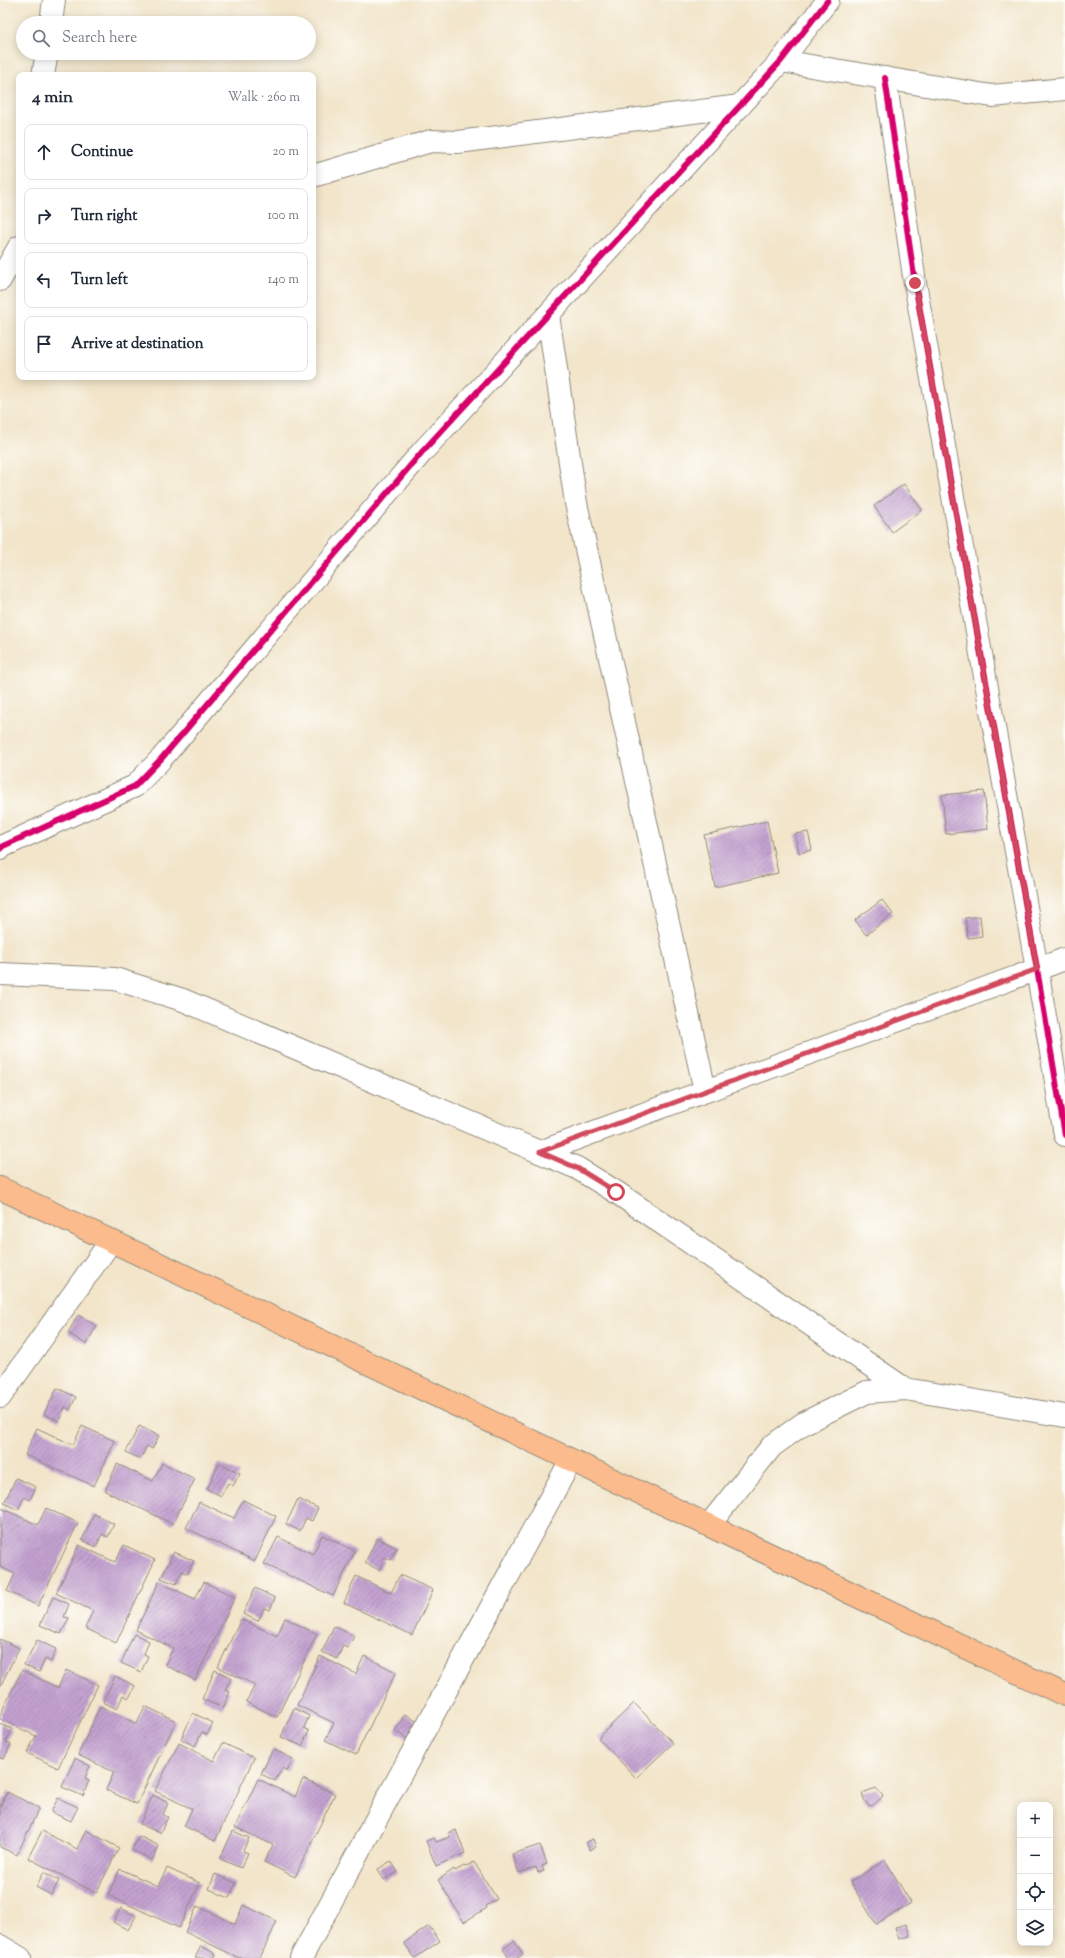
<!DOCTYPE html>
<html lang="en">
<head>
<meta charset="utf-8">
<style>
	body { margin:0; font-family:"Sorts Mill Goudy",serif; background:#f2f2f3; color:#1f2937 }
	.controls { position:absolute; right:12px; bottom:12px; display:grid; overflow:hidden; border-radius:8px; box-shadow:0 2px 10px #0003 }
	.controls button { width:36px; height:36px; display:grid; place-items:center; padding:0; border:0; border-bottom:1px solid #e0e1e3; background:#fff; color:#1f2937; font:20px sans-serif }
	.stop { position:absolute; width:12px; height:12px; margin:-9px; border:3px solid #d1495b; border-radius:50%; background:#fff }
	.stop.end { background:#d1495b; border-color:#fff; box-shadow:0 1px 4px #0008 }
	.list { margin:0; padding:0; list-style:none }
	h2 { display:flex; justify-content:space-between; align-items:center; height:52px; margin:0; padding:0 16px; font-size:17px }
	h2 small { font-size:13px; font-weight:400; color:#747a83 }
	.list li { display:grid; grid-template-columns:26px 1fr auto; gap:12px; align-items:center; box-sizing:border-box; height:56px; margin:0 8px 8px; padding:0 8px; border:1px solid #e0e1e3; border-radius:8px }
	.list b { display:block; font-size:15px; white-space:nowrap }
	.list em { font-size:13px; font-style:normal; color:#747a83 }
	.icon { flex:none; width:22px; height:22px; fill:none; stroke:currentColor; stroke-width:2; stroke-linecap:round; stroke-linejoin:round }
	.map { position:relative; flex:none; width:1065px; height:1958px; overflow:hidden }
	.search { position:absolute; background:#fff; box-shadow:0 2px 10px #0003; left:16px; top:16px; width:300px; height:44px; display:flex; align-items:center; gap:10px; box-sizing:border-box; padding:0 14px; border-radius:22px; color:#747a83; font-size:15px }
	.panel { position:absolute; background:#fff; box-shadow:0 2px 10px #0003; left:16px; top:72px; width:300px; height:308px; border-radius:8px }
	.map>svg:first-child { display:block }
	.building { fill:url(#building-hatch) }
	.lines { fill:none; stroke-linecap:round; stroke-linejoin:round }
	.minor-casing { stroke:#8e887a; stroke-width:24 }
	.highway-casing { stroke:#8e887a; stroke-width:24 }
	.minor { stroke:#fff; stroke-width:22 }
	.highway { stroke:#fbbb8c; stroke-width:22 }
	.cycleway-casing { stroke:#fdfcf7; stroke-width:8 }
	.cycleway { stroke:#d6006c; stroke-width:6 }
	.route { stroke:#d1495b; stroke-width:5 }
</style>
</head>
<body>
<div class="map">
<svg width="1065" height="1958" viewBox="0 0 1065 1958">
	<defs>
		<pattern id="building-hatch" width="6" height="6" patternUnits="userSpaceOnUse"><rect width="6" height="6" fill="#c3a1d0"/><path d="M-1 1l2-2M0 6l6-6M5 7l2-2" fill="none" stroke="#9f83a9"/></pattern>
	</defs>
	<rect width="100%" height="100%" fill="#fdfcf7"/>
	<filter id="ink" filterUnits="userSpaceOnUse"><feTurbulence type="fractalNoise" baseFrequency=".025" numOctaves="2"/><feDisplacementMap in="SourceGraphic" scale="8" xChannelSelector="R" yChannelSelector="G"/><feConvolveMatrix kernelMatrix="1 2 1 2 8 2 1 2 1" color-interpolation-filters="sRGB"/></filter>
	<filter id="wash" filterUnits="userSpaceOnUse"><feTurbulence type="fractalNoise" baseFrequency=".012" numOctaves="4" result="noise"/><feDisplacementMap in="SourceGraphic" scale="16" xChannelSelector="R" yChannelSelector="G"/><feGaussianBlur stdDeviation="0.9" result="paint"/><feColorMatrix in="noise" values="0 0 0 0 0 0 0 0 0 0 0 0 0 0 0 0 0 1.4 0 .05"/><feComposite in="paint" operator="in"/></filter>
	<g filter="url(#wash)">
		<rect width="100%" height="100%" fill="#f2e5ca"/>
		<g id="blocks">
			<g class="building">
				<polygon points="904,484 922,510 892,532 874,506"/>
				<polygon points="984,791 988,829 946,834 942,795"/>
				<polygon points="767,821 778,873 715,887 704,835"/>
				<polygon points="808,832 812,850 799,853 795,834"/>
				<polygon points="882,900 893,914 866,935 855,920"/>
				<polygon points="980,916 982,936 968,938 965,918"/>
				<polygon points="78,1315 97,1326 86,1344 68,1333"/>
				<polygon points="57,1388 76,1397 70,1410 65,1407 59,1421 44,1414"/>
				<polygon points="82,1426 115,1441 94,1486 25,1455 37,1428 73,1445"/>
				<polygon points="139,1426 159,1436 152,1449 147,1446 140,1459 126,1452"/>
				<polygon points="162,1463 195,1479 173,1524 105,1491 117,1464 153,1481"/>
				<polygon points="219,1463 240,1473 233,1486 228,1483 221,1496 207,1489"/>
				<polygon points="16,1478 36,1487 30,1500 24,1497 18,1510 4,1503"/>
				<polygon points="298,1499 318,1508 312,1521 306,1518 300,1531 286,1524"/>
				<polygon points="243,1500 276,1516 255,1561 186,1528 199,1502 234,1518"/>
				<polygon points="1,1508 38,1525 46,1508 78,1523 38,1606 7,1591 15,1574 0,1567 0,1511"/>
				<polygon points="94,1514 114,1524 108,1537 102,1534 96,1547 82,1540"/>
				<polygon points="322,1535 355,1551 333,1596 264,1564 278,1537 313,1554"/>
				<polygon points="377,1538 397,1548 391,1560 385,1557 379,1570 365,1563"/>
				<polygon points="79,1545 115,1562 124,1545 155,1560 116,1643 85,1628 93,1611 56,1593"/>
				<polygon points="174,1552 194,1561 187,1574 182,1571 176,1584 161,1578"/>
				<polygon points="400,1575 433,1590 412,1635 344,1603 356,1576 391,1593"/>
				<polygon points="159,1582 195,1599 204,1582 235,1597 195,1680 165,1665 173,1648 136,1630"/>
				<polygon points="255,1588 275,1598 270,1610 264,1608 258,1621 243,1614"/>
				<polygon points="53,1597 69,1604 64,1617 69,1618 61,1634 40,1625"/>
				<polygon points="285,1618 317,1634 277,1717 246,1702 255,1685 218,1667 241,1619 277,1636"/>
				<polygon points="334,1626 354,1636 348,1648 343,1646 337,1659 322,1652"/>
				<polygon points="134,1634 149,1641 144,1654 148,1656 141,1672 121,1663"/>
				<polygon points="0,1639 19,1648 0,1687"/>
				<polygon points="37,1640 56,1649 51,1662 45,1659 39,1672 24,1665"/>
				<polygon points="320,1656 356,1674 364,1656 396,1672 356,1755 325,1740 334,1723 297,1705"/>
				<polygon points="22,1670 58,1688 66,1670 98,1685 58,1768 27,1753 36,1736 0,1719 0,1715"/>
				<polygon points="215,1670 231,1678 225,1690 230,1692 223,1708 202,1699"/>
				<polygon points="115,1676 135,1686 129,1698 123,1695 117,1709 103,1702"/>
				<polygon points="634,1703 673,1743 636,1778 598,1738"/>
				<polygon points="100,1706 137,1724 145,1706 176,1721 137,1804 106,1790 114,1772 78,1755"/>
				<polygon points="294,1708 309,1716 304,1728 309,1731 302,1746 281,1737"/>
				<polygon points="193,1713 213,1723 207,1735 202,1732 195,1746 181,1739"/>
				<polygon points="405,1714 421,1724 411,1741 395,1731"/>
				<polygon points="0,1724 12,1729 6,1742 11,1744 4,1759 0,1758"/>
				<polygon points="179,1743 214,1761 223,1743 254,1758 215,1841 184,1826 192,1809 155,1791"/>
				<polygon points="273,1749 293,1759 287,1771 282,1768 275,1781 261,1774"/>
				<polygon points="75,1758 90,1766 85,1778 89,1780 83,1796 62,1787"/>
				<polygon points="258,1779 295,1797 303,1779 335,1794 295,1877 264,1862 273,1845 235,1827"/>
				<polygon points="876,1788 883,1796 872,1806 868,1805 864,1800 862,1793"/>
				<polygon points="7,1792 39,1808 17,1855 0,1847 0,1807"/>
				<polygon points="153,1795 168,1803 163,1815 168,1817 160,1833 140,1824"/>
				<polygon points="58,1798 78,1807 71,1821 51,1812"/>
				<polygon points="86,1830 119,1848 96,1893 28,1858 42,1831 77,1849"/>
				<polygon points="456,1830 465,1853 436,1866 426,1841 434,1838 436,1842 450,1837 448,1833"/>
				<polygon points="233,1831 249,1838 243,1851 248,1853 241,1868 220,1859"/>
				<polygon points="139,1836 159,1846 152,1860 132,1850"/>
				<polygon points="593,1839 596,1847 590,1850 586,1842"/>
				<polygon points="540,1845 547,1864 542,1866 544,1871 538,1873 536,1867 519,1873 512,1854"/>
				<polygon points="885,1860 911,1903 876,1924 850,1882"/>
				<polygon points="391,1861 398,1872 384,1880 378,1869"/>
				<polygon points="474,1862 497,1899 486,1906 487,1908 464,1922 438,1880 454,1869 455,1871 464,1866 465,1867"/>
				<polygon points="167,1868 200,1883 179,1928 108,1895 120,1869 158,1886"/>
				<polygon points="44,1872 59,1881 51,1895 36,1887"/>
				<polygon points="215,1874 236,1883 229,1898 209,1889"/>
				<polygon points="243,1905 277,1921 260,1958 239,1958 185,1932 197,1906 235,1924"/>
				<polygon points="121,1908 136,1916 128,1930 113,1922"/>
				<polygon points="906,1924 910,1936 899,1939 895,1927"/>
				<polygon points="429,1926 440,1941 415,1958 404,1943"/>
				<polygon points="514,1941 523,1954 518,1958 509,1958 503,1949"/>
				<polygon points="201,1946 216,1954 214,1958 195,1958"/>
			</g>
		</g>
	</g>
	<g filter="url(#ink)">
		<use href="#blocks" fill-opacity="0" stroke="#8e887a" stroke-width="1"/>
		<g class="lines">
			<defs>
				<g id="minor">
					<polyline points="51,23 54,0"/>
					<polyline points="781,61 992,96 1065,89"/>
					<polyline points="43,75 47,53"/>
					<polyline points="885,78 915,283 1037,969 1065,1135"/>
					<polyline points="313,176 431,141 458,142 740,106"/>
					<polyline points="0,280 19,247"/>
					<polyline points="548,315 576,503 705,1091"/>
					<polyline points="0,849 3,846 135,786 161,759 422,452 781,61 828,0"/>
					<polyline points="0,974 115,979 183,1000 577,1168 616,1192 905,1389"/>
					<polyline points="540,1152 1065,959"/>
					<polyline points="0,1397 111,1241"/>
					<polyline points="709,1525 772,1446 804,1423 867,1392 905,1389 1065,1416"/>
					<polyline points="0,1946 20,1958"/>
					<polyline points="301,1958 571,1460"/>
				</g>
				<polyline id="highway" points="0,1188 1065,1695"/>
			</defs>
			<use href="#minor" class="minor-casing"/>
			<use href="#highway" class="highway-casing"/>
			<use href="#minor" class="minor"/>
			<use href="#highway" class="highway"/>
			<defs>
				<g id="cycleway">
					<polyline points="885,78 915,283 1037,969 1065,1135"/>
					<polyline points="0,849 3,846 135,786 161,759 422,452 781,61 828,0"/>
				</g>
			</defs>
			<use href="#cycleway" class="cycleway-casing"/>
			<use href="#cycleway" class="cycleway"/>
		</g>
	</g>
	<g class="lines" filter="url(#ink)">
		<polyline class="route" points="616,1192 577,1168 540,1152 1037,969 915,283"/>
	</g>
</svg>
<div class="controls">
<button>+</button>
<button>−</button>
<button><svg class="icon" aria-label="locate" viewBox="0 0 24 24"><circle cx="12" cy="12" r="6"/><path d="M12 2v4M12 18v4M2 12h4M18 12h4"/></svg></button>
<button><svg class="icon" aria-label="layers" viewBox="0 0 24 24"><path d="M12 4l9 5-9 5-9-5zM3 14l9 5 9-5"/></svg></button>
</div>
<div class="stop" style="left:616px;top:1192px"></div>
<div class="stop end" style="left:915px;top:283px"></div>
<div class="search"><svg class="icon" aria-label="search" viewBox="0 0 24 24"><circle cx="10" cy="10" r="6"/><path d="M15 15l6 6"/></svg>Search here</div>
<section class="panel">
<h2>4 min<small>Walk · 260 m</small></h2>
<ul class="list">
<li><svg class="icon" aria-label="ahead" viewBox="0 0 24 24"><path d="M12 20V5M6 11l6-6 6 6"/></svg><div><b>Continue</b></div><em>20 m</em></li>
<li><svg class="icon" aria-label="right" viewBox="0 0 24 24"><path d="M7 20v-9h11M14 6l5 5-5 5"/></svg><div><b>Turn right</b></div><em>100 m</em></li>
<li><svg class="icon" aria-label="left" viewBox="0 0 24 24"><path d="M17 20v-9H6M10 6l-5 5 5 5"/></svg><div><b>Turn left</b></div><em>140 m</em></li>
<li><svg class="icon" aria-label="arrive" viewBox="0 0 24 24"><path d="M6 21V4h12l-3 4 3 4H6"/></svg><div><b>Arrive at destination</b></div></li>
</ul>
</section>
</div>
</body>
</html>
